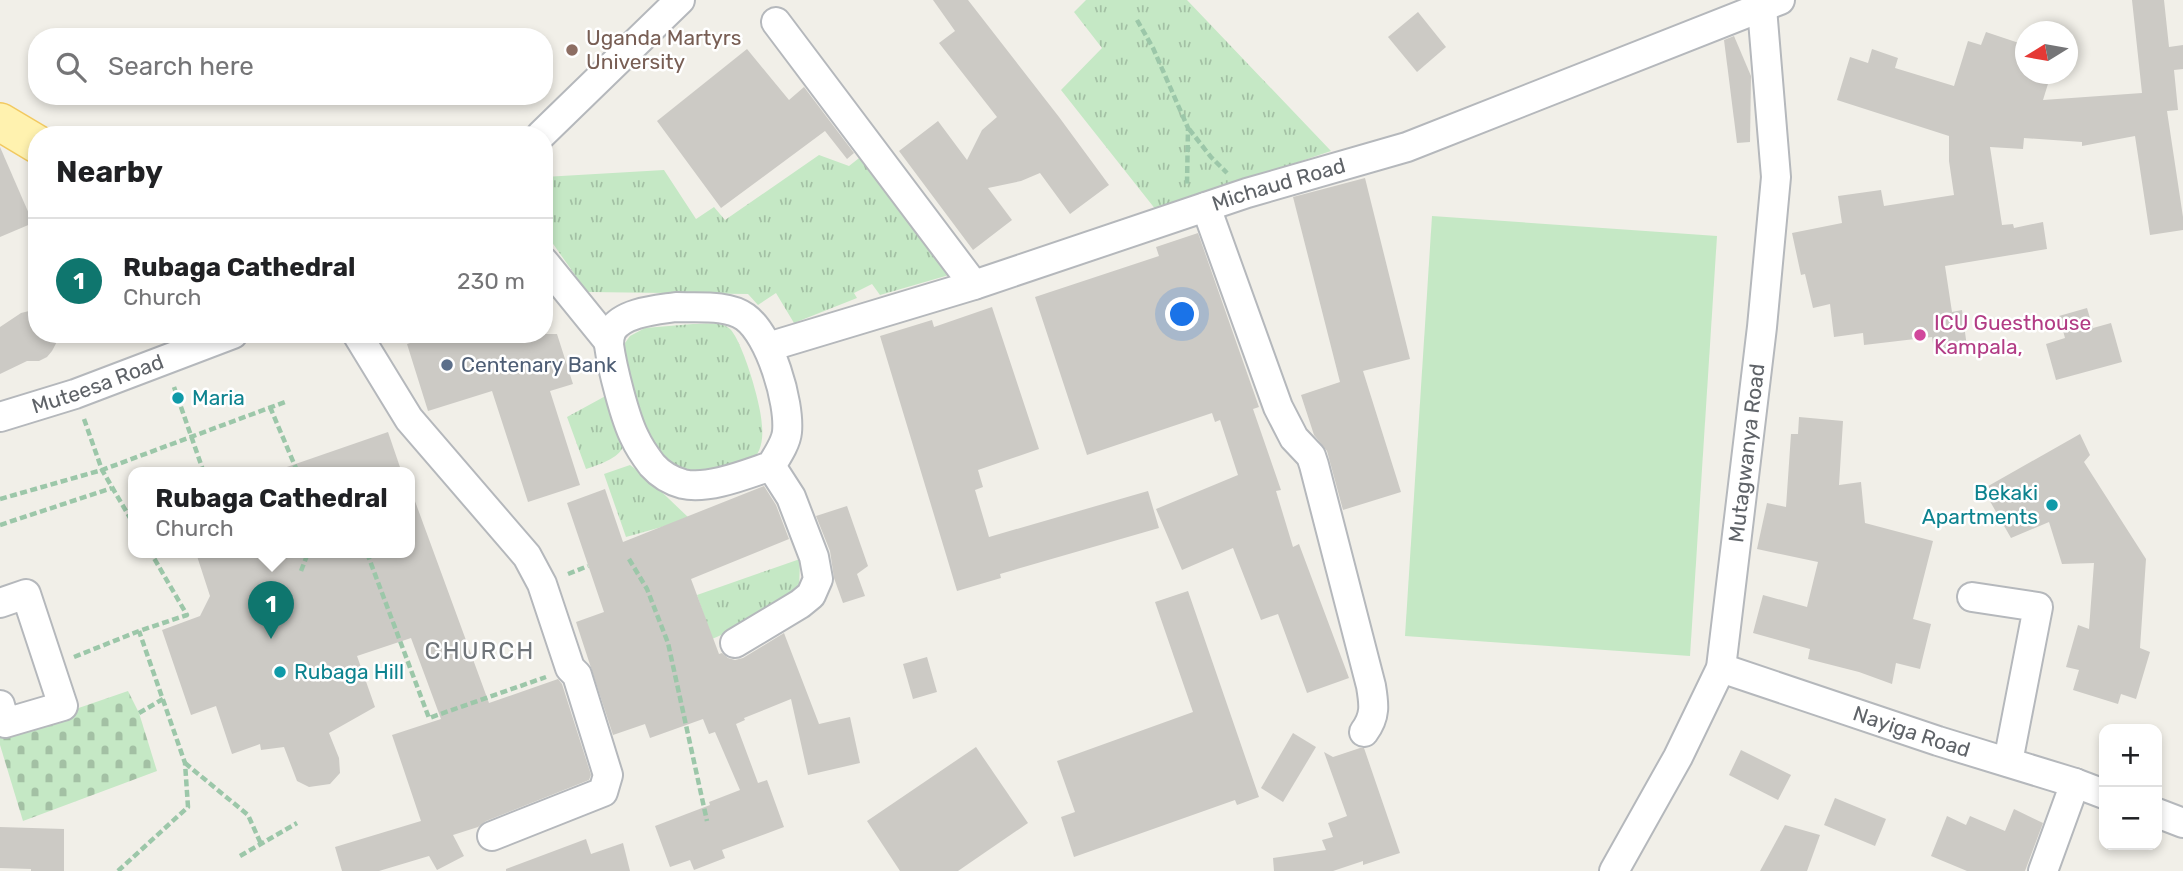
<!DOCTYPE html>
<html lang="en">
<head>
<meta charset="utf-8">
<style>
	body { margin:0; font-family:Rubik,sans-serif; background:#f6f6f6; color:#202124 }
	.controls { position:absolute; right:21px; bottom:21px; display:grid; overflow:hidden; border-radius:14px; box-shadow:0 4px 10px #0003 }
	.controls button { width:63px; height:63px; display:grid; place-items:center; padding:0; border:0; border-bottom:2px solid #e0e0e0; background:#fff; color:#202124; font:35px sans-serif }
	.compass { position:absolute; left:2015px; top:21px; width:63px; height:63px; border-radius:50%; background:#fff; box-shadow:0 4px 10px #0003; rotate:259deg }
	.you { position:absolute; left:1183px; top:315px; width:24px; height:24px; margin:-18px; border:5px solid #fff; border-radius:50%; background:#1a73e8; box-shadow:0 0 0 10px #1a73e833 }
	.badge { display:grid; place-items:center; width:46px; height:46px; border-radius:50%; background:#0f766e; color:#fff; font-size:23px; font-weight:700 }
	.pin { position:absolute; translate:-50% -58px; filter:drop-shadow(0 2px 4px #0008) }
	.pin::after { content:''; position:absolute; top:37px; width:24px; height:21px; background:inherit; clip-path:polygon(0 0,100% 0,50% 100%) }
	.popup { position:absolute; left:128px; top:467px; width:287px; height:91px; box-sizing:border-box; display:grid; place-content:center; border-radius:14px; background:#fff; filter:drop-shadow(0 2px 5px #0005); font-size:23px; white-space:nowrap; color:#757577 }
	.popup b { font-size:26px; color:#202124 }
	.popup::after { content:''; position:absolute; left:50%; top:100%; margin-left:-14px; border:14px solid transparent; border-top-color:#fff }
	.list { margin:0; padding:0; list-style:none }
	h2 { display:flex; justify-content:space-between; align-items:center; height:91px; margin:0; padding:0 28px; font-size:30px }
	h2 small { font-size:23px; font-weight:400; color:#757577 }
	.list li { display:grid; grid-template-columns:46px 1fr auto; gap:21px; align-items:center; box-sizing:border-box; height:126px; padding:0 28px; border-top:2px solid #e0e0e0 }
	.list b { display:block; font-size:26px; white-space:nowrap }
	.list p { margin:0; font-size:23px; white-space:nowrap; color:#757577 }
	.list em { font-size:23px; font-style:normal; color:#757577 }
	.icon { flex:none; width:38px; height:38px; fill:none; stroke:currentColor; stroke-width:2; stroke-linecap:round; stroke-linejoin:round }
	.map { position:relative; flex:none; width:2183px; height:871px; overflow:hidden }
	.search { position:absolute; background:#fff; box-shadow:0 4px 10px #0003; left:28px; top:28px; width:525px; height:77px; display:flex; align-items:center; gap:18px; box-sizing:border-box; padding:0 24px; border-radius:28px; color:#757577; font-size:26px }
	.panel { position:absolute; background:#fff; box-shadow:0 4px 10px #0003; left:28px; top:126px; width:525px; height:217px; border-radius:28px }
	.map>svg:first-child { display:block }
	.grass { fill:url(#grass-tufts) }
	.cemetery { fill:url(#cemetery-stones) }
	.pitch { fill:#c5e8c5 }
	.building { fill:#cccac5 }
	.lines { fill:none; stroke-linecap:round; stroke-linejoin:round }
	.minor-casing { stroke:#b5b8bc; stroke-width:32 }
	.major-casing { stroke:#f2c960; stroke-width:40 }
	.path { stroke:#9cc7a9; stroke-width:4.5; stroke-dasharray:7 3.5; stroke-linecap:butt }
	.minor { stroke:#fff; stroke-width:28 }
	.major { stroke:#fff2af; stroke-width:37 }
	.education-dot { fill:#8d6e63; stroke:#fff; stroke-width:2.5 }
	.hotel-dot { fill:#d1479c; stroke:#fff; stroke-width:2.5 }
	.service-dot { fill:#5c6f8a; stroke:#fff; stroke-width:2.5 }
	.culture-dot { fill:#0f9aa8; stroke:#fff; stroke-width:2.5 }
	.labels { text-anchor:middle; stroke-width:5; stroke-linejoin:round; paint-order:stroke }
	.education-label { font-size:21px; fill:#785e54; stroke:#fff; text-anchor:start }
	.street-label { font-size:21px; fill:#5f6368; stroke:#fff }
	.hotel-label { font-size:21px; fill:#b23c85; stroke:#fff; text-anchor:start }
	.service-label { font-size:21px; fill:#4e5e75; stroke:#fff; text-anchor:start }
	.culture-label { font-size:21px; fill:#0d838f; stroke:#fff; text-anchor:start }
	.quarter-label { font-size:24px; letter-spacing:2px; fill:#70757a; stroke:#fff }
</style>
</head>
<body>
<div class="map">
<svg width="2183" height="871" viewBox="0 0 2183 871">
	<defs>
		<pattern id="grass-tufts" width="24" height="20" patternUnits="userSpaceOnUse" patternTransform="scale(1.75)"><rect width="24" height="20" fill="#c5e8c5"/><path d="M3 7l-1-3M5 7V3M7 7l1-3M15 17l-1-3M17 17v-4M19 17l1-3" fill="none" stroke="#a3c0a4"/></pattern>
		<pattern id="cemetery-stones" width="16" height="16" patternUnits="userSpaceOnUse" patternTransform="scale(1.75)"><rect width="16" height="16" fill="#c5e8c5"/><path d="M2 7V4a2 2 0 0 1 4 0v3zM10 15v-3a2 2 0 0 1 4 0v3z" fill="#a3c0a4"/></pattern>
	</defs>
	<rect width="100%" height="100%" fill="#f1efe8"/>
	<g class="grass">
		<polygon points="1086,0 1187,0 1331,151 1156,210 1061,90 1102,48 1074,12"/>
		<polygon points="868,151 956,273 880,295 872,284 854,293 857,298 794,323 776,293 758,305 748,294 587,292 544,231 544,177 664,170 696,219 714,207 725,220 819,155 849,166"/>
		<path d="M693 324C704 324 722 321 730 329 743 342 762 407 762 426 763 436 762 449 755 457 743 470 700 474 682 478L646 439 620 350 630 336 645 328Z"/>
		<path d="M611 393C626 437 641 452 586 469L567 417Z"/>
		<polygon points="630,465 645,476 690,519 626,537 604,474"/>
		<polygon points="800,559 799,591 758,619 712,639 697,595"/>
	</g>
	<polygon class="cemetery" points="128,691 139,713 157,771 23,821 0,745 0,735"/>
	<polygon class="pitch" points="1432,216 1717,236 1690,656 1405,636"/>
	<g class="building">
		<polygon points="933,0 968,0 1059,117 1109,185 1070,214 1040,173 1021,181 988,188 1012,220 973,250 899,151 938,121 967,160 982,130 997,117 939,43 955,31"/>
		<polygon points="2132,0 2164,0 2169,47 2183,45 2183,69 2174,70 2178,110 2167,111 2183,217 2183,230 2150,235 2135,136 2082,146 2082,142 2024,138 2023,149 1990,147 2002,225 2013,224 2014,228 2043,222 2047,249 1945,266 1952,312 1962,310 1967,347 1934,351 1932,337 1864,345 1863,333 1834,337 1830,304 1813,308 1805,274 1801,275 1792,233 1842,223 1838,196 1881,190 1884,206 1954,195 1949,161 1949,136 1837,100 1850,57 1868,63 1872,49 1898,58 1895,68 1954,86 1968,41 1981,45 1986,32 2019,43 2015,54 2026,58 2026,74 2051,74 2043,100 2142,93"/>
		<polygon points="1418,12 1446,47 1417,72 1388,37"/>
		<polygon points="1734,36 1751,76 1750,142 1737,143 1724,40"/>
		<polygon points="747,49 789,100 804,87 854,153 847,159 825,131 721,208 657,121"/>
		<polygon points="0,147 33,223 0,237"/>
		<polygon points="1365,178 1410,359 1363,371 1401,492 1343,510 1327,451 1314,435 1301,395 1340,382 1293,197"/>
		<polygon points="1198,233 1259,407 1253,409 1281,490 1276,491 1293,547 1299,544 1349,678 1307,693 1278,614 1261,620 1233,548 1182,570 1156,509 1238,475 1220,420 1215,422 1212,413 1087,455 1035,297 1159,256 1156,247"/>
		<polygon points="992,307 1039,449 978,470 983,487 975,490 989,537 1148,491 1159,528 1000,574 1001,578 957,591 880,336 932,320 934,327"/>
		<polygon points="2087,308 2093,328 2111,323 2122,362 2056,380 2046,344 2065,338 2059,316"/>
		<polygon points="37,309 37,334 61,334 52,351 47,357 39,361 27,361 0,374 0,327 21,313"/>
		<polygon points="438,334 557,334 573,384 550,391 580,485 528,502 492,391 428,411 407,344"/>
		<polygon points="1799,417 1843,421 1839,485 1861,482 1865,523 1933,541 1913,619 1931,624 1920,669 1896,663 1892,684 1859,672 1808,659 1810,649 1753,633 1763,595 1807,607 1818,562 1757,549 1767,503 1786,507 1791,434 1798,434"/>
		<polygon points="388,432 402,473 281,473 281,469"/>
		<polygon points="2080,434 2090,455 2084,462 2146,559 2140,648 2150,652 2136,699 2121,694 2118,704 2073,690 2079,670 2066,667 2078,625 2089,629 2094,563 2062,564 2049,522 2011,538 1983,489"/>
		<polygon points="764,486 776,505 789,539 691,579 719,654 722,653 728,658 735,660 743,658 784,633 819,724 850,717 860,763 808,775 791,699 744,718 745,720 736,724 758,783 767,780 784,827 722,850 725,858 694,870 690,860 670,867 655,826 710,805 709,802 740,790 715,732 709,734 703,719 650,738 645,724 613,735 576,622 604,612 567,503 605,489 623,542"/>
		<polygon points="409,493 412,493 489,703 558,679 562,684 591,775 589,780 486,821 478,827 453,835 464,856 437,870 429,856 379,871 342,871 335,847 421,821 392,735 441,719 411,638 357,656 375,707 329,733 339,758 340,773 330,784 309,787 297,781 284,747 261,750 260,744 232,754 216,706 191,715 162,630 200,616 210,596 196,553 409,553"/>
		<polygon points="847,506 868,566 857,574 865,596 843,603 834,578 830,551 816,516"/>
		<polygon points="1188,591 1259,797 1237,805 1235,800 1074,857 1061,817 1075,812 1057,761 1193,712 1155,602"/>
		<polygon points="927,657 937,692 913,699 903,664"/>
		<polygon points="1293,733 1316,747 1283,802 1261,788"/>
		<polygon points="976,747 1028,823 958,871 900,871 867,821"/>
		<polygon points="1360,748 1364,748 1400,853 1363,865 1363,861 1333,871 1274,871 1273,858 1326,850 1322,840 1333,837 1328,823 1347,816 1324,752 1333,757"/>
		<polygon points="1741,750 1791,775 1778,800 1729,775"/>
		<polygon points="1835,798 1886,819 1875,846 1824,825"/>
		<polygon points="2014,809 2043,823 2025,871 1967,871 1931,856 1947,816 1966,825 1970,816 2005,831"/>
		<polygon points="1785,825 1820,835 1807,871 1760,871"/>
		<polygon points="0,827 64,829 64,871 31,871 31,869 0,868"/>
		<polygon points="586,839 591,854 623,843 630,871 506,871 506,869"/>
	</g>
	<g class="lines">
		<defs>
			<g id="minor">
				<polyline points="776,22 974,285"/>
				<polyline points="541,135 680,0"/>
				<path d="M1206 207 1278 407 1294 438 1311 456 1314 465 1371 686C1374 704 1376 716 1364 732"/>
				<polyline points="544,262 609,342"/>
				<path d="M676 307C697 308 727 304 745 317 770 335 790 402 787 432 786 443 777 456 771 466 747 474 708 490 683 484 672 481 660 474 652 465 646 457 639 447 635 438 625 419 612 367 609 345 609 341 610 334 612 330 624 312 657 310 676 307Z"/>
				<polyline points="357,334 409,419 527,556 542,584 570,668 577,675 608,775 603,792 492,836"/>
				<path id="s1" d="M768 347 974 285 1247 193 1407 147 1780 0"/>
				<path id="s2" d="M0 417 75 394 233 334"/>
				<polyline points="1972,597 2038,607 2008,762"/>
				<polyline points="0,603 26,594 63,706 5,723 0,705"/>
				<polyline points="735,643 800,604 811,595 818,579 814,557 791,497 771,466"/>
				<path id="s3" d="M1721 668 1938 741 2075 783 2104 794"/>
				<polyline points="2157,813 2183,823"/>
				<path id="s4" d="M1614 871 1678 757 1721 668 1762 327 1776 177 1762 8"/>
				<polyline points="2043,871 2075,783"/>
			</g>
			<polyline id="major" points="0,122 37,144"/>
		</defs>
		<use href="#minor" class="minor-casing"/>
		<use href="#major" class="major-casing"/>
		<g class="path">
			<polyline points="1137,20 1153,48 1188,128 1187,184"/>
			<polyline points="1189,129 1211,157 1227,173"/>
			<polyline points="174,387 204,473"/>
			<polyline points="270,407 298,473"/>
			<polyline points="84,419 102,470 133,523"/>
			<polyline points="0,499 102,470 285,402"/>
			<polyline points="0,525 112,488"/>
			<polyline points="367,553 429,718 546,677"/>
			<polyline points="629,559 647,589 668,643 707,821"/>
			<polyline points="301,571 308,553"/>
			<polyline points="568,574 588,566"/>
			<polyline points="74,657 139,631 187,615 151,553"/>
			<polyline points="139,713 163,699"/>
			<polyline points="185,763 248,815 261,844"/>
			<polyline points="240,856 297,823"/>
			<polyline points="118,871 188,807 185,763 139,631"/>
		</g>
		<use href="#minor" class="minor"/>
		<use href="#major" class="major"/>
	</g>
	<circle class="education-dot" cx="572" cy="50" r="7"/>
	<circle class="hotel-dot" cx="1920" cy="335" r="7"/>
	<circle class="service-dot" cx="447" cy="365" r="7"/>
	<g class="culture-dot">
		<circle cx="178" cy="398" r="7"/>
		<circle cx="2052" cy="505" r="7"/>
		<circle cx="280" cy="672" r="7"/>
	</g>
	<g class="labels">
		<g class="education-label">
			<text x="586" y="45">Uganda Martyrs<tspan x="586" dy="24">University</tspan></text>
		</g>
		<g class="street-label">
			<text dy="7" stroke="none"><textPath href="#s1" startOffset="536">Michaud Road</textPath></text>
			<text dy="7" stroke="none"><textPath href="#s2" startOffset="103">Muteesa Road</textPath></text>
			<text dy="7" stroke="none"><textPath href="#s4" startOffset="446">Mutagwanya Road</textPath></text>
			<text dy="7" stroke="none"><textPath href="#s3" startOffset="201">Nayiga Road</textPath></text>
		</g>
		<g class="hotel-label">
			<text x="1934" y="330">ICU Guesthouse<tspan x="1934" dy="24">Kampala,</tspan></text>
		</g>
		<g class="service-label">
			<text x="461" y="372">Centenary Bank</text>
		</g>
		<g class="culture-label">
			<text x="192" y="405">Maria</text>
			<text x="2038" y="500" text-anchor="end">Bekaki<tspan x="2038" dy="24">Apartments</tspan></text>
			<text x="294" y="679">Rubaga Hill</text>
		</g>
		<g class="quarter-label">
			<text x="480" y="659">CHURCH</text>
		</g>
	</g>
</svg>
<div class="controls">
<button>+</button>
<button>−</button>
</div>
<svg class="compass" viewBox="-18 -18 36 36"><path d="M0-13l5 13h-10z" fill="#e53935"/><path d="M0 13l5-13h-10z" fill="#757577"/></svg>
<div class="you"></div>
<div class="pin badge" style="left:271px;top:639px">1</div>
<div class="popup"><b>Rubaga Cathedral</b>Church</div>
<div class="search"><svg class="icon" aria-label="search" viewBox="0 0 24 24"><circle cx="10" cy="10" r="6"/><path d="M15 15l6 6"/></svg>Search here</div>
<section class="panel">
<h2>Nearby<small></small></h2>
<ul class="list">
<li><span class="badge">1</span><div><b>Rubaga Cathedral</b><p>Church</p></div><em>230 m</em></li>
</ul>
</section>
</div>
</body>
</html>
